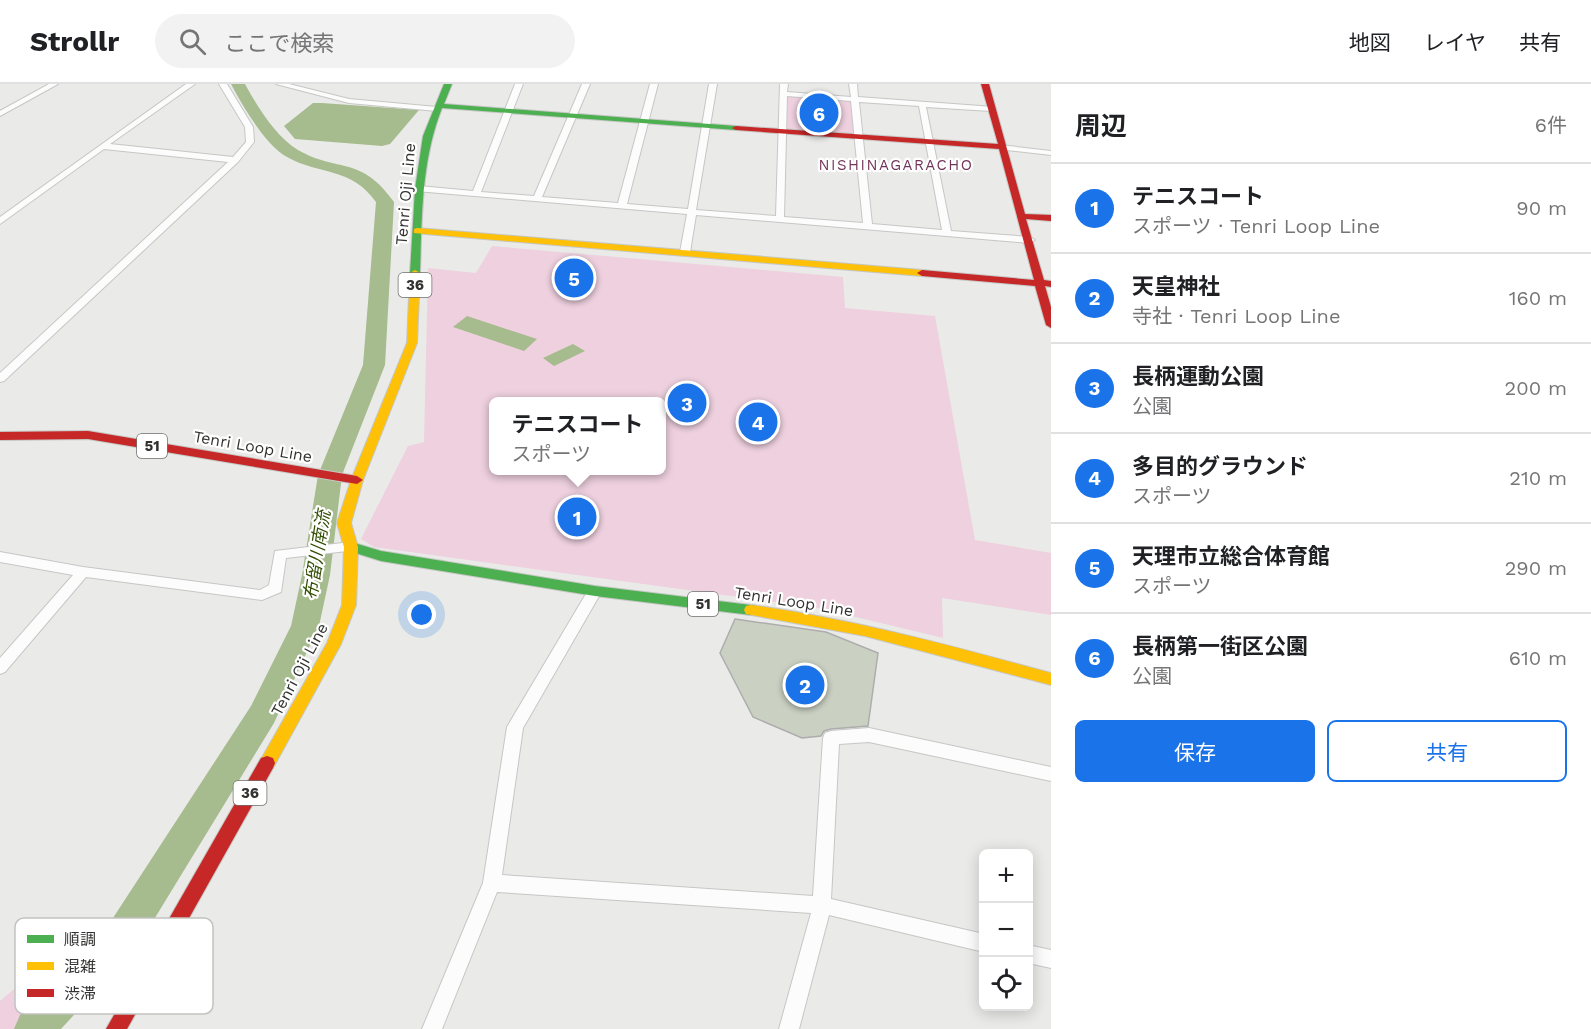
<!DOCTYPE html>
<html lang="ja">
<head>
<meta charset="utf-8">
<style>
	body { margin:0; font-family:"Work Sans","Noto Sans JP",sans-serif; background:#f2f2f2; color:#202124 }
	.controls { position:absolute; right:18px; bottom:18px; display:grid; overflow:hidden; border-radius:9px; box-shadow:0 3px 15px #0003 }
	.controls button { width:54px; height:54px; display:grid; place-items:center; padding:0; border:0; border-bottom:2px solid #e0e0e0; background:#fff; color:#202124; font:30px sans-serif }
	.you { position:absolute; left:422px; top:531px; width:21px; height:21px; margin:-15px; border:4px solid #fff; border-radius:50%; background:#1a73e8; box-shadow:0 0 0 9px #1a73e833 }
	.badge { display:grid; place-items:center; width:39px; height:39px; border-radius:50%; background:#1a73e8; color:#fff; font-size:20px; font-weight:700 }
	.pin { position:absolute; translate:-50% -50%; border:3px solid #fff; box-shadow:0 2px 6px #0006 }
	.popup { position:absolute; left:489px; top:313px; width:177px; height:78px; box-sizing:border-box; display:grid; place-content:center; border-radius:9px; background:#fff; filter:drop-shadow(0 2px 4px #0005); font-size:20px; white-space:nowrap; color:#757577 }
	.popup b { font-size:22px; color:#202124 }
	.popup::after { content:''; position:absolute; left:50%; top:100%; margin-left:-12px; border:12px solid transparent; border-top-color:#fff }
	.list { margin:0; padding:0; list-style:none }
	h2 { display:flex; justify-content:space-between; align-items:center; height:78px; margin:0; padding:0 24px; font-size:26px }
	h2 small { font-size:20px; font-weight:400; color:#757577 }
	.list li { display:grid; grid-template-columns:39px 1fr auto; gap:18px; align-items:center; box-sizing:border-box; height:90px; padding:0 24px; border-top:2px solid #e0e0e0 }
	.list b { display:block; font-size:22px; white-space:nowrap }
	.list p { margin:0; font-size:20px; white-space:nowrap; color:#757577 }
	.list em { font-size:20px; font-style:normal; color:#757577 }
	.actions { display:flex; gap:12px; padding:18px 24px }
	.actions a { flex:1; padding:14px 0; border:2px solid #1a73e8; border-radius:9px; text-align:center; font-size:21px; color:#1a73e8 }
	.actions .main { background:#1a73e8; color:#fff }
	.icon { flex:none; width:33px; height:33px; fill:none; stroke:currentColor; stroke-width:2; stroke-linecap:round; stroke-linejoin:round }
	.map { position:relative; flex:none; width:1051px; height:945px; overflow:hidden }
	header { display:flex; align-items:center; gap:36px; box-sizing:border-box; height:84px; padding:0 30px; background:#fff; border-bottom:2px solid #e0e0e0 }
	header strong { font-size:28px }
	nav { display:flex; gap:33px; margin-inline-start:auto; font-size:21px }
	.search { width:420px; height:54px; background:#f2f2f2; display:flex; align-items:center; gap:15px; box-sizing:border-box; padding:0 21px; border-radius:33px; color:#757577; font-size:22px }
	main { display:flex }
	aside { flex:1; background:#fff }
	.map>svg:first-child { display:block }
	.green { fill:#eed0de; fill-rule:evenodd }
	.water { fill:#a6bb8e }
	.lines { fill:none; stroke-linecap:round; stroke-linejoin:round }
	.river { fill:#a6bb8e; fill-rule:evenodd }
	.building { fill:#cad1c3; stroke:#acadac; stroke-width:1.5 }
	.street-casing { stroke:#c6c7c5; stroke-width:2 }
	.fast-casing { stroke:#c6c7c5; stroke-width:2 }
	.slow-casing { stroke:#c6c7c5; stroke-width:2 }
	.jam-casing { stroke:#c6c7c5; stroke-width:2 }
	.street { fill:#fcfcfc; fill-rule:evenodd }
	.fast { fill:#4caf50; fill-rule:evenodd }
	.slow { fill:#ffc107; fill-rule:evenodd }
	.jam { fill:#c62828; fill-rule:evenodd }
	.labels { text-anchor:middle; stroke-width:4.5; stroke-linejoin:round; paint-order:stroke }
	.far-neighbourhood-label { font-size:15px; letter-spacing:1.5px; fill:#74355a; stroke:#fff }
	.shield { fill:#fff; stroke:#70706f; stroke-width:1.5 }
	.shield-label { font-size:15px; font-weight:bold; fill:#323331 }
	.street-label { font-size:16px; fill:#323331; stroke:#fff }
	.water-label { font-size:18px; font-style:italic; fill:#334e05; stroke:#fff }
	.key { fill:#fff; stroke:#c2c2c1; stroke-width:1.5 }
	.key-label { font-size:16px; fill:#323331 }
</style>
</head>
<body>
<header>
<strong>Strollr</strong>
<div class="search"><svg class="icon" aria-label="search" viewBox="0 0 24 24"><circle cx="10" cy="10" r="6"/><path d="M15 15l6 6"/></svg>ここで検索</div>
<nav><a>地図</a><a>レイヤ</a><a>共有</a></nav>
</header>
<main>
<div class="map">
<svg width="1051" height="945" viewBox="0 0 1051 945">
	<rect width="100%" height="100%" fill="#eaebe8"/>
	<g class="green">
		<polygon points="783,12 853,17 857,46 850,50 783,45"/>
		<path d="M492 162 843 193 845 224 935 232 975 456 1051 469V531L942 514 943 554 818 524 374 463 361 455 408 362 424 358 428 184 476 189ZM493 318H661V386H493Z"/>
		<polygon points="53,872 78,887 23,945 0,945 0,917"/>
	</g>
	<g class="water">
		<polygon points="313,19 322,19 419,26 390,60 382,62 295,55 284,42"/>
		<polygon points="467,232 537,255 524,267 453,243"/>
		<polygon points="573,260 585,267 554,282 543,274"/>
	</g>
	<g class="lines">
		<path class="river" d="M231 0H245C257 22 276 53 298 66 338 89 361 71 394 118L385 281 342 391 330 491 319 542 274 639 139 860 61 945H14L20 931 113 834 251 622 291 542 302 491 318 391 363 281 376 118C350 82 321 92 287 73 266 62 242 21 231 0Z"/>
	</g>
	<polygon class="building" points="735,535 826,548 878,569 868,642 831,645 824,647 821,652 802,654 753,633 720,569"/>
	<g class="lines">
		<defs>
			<g id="street">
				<polygon points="49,0 58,0 0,32 0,27"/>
				<polygon points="186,0 195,0 110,60 233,73 246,58 245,43 219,0 227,0 253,43 254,58 238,78 4,297 0,298 0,289 228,78 104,65 0,140 0,133"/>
				<polygon points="276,0 289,0 349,15 437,23 441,25 437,27 349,19"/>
				<path d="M515 0H523L481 108 534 112 582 0H590L542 113 618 119 650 0H658L627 120 688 125 709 0H717L696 126 776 132 780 0H788L787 8 851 13 849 0H857L858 13 994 23V27H991L926 23 951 147 1030 153 1035 156 1030 159 696 131 690 168 685 171 680 168 687 130 416 107 415 105 419 102 473 107ZM787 12 851 17 863 139 784 133ZM859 18 919 22 942 146 872 140Z"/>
				<polygon points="1000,61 1051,67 1051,71 997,65 996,63"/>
				<polygon points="351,458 358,463 356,466 286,474 281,508 262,516 86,493 5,588 0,590 0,574 73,491 0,478 0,468 83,483 260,506 269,501 275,467"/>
				<polygon points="595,502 600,503 602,507 523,644 502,791 813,812 823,654 825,649 831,647 869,644 1051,683 1051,697 869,658 839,660 831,815 984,850 984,868 829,831 799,945 779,945 811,829 497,808 442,945 422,945 483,799 507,643 590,503"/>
				<polygon points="1028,861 1051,866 1051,884 1028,879"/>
			</g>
			<g id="fast">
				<path d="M444 0H452L444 20 736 42 740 44 736 46 442 24C421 77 422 133 420 189L415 192 410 189 415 105 423 52Z"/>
				<polygon points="351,458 381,467 595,502 751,521 756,522 758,526 756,530 751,531 595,512 381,477 346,466 344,463"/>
			</g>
			<g id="slow">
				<polygon points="417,144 922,186 927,189 922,192 414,149 414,145"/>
				<polygon points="415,186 420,189 417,259 363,396 351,439 358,463 356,521 341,560 273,684 267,686 261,684 259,679 327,559 342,521 344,463 337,439 351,396 407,259 410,189"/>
				<path d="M751 521C853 535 952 562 1051 589V601L865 552 746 530 744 526 746 522Z"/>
			</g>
			<g id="jam">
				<polygon points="981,0 989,0 1025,130 1051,131 1051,137 1026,135 1044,196 1051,197 1051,203 1045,202 1051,223 1051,244 1046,241 1035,202 922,192 917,189 922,186 1034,196 999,65 736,46 732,44 736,42 998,60"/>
				<polygon points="88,347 357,392 363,396 357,400 88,355 0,356 0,348"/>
				<polygon points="267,672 273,674 275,679 273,684 127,945 106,945 261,674"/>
			</g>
		</defs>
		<use href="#street" class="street-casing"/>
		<use href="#fast" class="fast-casing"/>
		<use href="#slow" class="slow-casing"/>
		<use href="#jam" class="jam-casing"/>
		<use href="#street" class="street"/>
		<use href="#fast" class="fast"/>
		<use href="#slow" class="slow"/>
		<use href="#jam" class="jam"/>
	</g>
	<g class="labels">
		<g class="far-neighbourhood-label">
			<text x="896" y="86">NISHINAGARACHO</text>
		</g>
		<g class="shield">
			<rect x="398.5" y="189" width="33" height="24" rx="4.5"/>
			<rect x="137" y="350" width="30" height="24" rx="4.5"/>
			<rect x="688" y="508" width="30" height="24" rx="4.5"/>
			<rect x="233.5" y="697" width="33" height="24" rx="4.5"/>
		</g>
		<g class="shield-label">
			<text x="415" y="206">36</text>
			<text x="152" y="367">51</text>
			<text x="703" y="525">51</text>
			<text x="250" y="714">36</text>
		</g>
		<g class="street-label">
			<text transform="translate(405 110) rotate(-85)" y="6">Tenri Oji Line</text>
			<text transform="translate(253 362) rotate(10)" y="6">Tenri Loop Line</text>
			<text transform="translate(794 517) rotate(9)" y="6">Tenri Loop Line</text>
			<text transform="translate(299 585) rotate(-62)" y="6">Tenri Oji Line</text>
		</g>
		<g class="water-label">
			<text transform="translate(317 471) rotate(-81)" y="6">布留川南流</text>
		</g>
	</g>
	<rect x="15" y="834" width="198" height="96" rx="9" class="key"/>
	<rect x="27" y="851" width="27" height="8" fill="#4caf50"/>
	<rect x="27" y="878" width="27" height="8" fill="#ffc107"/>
	<rect x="27" y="905" width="27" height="8" fill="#c62828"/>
	<g class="key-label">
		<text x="64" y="861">順調</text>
		<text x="64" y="888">混雑</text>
		<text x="64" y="915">渋滞</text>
	</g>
</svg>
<div class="controls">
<button>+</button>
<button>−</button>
<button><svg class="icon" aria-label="locate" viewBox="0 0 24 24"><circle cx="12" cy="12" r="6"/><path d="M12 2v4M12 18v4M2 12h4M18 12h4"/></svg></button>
</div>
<div class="you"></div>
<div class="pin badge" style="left:577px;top:433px">1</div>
<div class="popup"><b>テニスコート</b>スポーツ</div>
<div class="pin badge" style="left:805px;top:601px">2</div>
<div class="pin badge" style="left:687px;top:319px">3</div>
<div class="pin badge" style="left:758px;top:338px">4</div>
<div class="pin badge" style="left:574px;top:194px">5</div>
<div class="pin badge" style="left:819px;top:29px">6</div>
</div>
<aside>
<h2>周辺<small>6件</small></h2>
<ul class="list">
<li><span class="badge">1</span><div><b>テニスコート</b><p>スポーツ · Tenri Loop Line</p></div><em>90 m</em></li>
<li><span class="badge">2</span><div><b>天皇神社</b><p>寺社 · Tenri Loop Line</p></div><em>160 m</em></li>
<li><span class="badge">3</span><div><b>長柄運動公園</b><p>公園</p></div><em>200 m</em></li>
<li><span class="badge">4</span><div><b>多目的グラウンド</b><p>スポーツ</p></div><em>210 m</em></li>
<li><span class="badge">5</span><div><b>天理市立総合体育館</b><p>スポーツ</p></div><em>290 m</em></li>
<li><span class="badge">6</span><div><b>長柄第一街区公園</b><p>公園</p></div><em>610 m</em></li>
</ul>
<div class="actions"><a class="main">保存</a><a>共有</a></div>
</aside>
</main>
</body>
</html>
